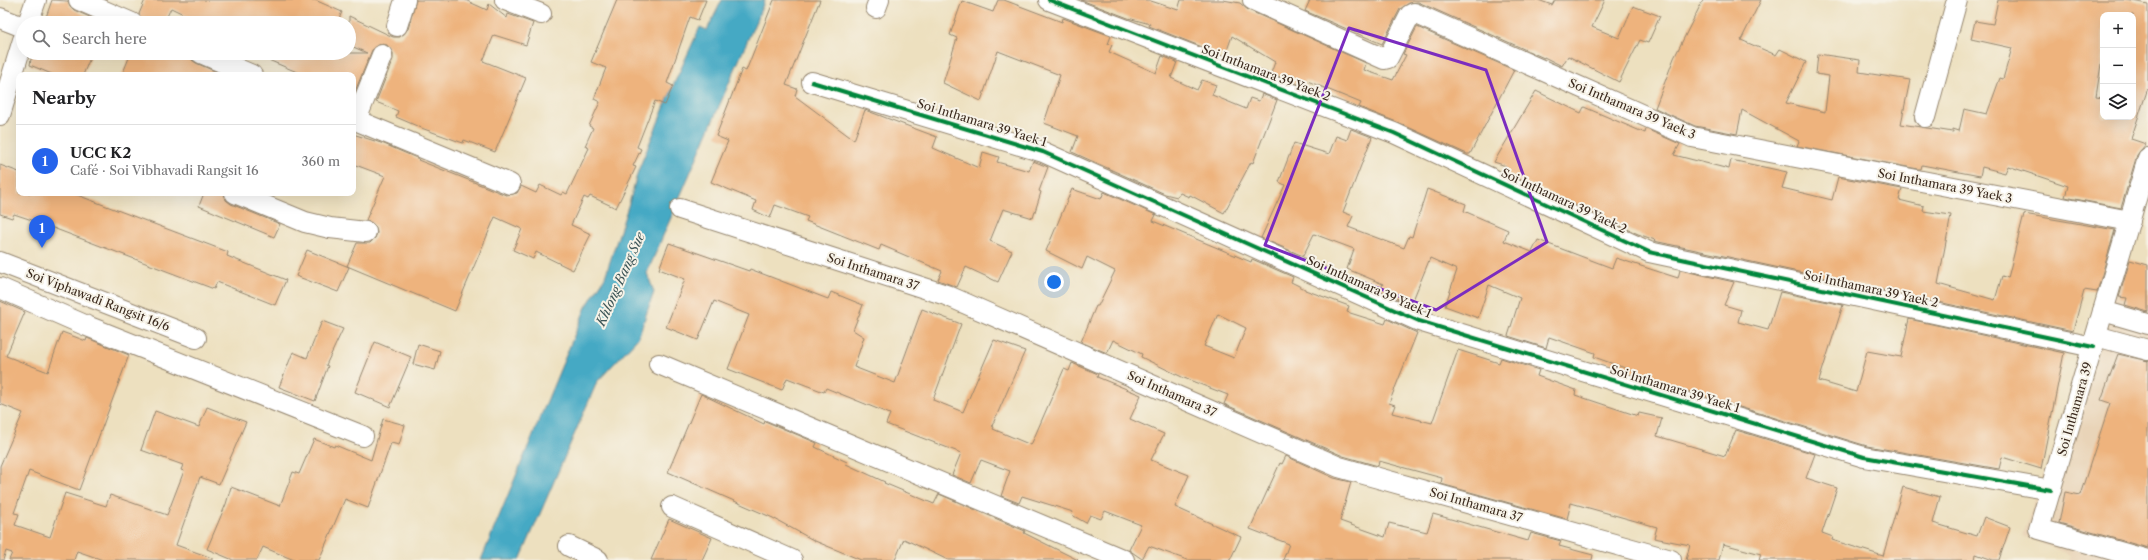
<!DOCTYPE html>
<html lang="en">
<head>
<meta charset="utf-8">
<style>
	body { margin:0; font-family:"Libre Caslon Text",serif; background:#f6f6f6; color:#202124 }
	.controls { position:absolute; right:12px; top:12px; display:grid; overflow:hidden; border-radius:8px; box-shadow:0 4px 16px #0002 }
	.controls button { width:36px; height:36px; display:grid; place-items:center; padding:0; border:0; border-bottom:1px solid #e0e0e0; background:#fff; color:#202124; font:20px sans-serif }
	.you { position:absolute; left:1054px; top:282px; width:14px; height:14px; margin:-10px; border:3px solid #fff; border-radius:50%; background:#1a73e8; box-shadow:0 0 0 6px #1a73e833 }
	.badge { display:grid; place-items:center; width:26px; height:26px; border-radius:50%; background:#2563eb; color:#fff; font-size:13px; font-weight:700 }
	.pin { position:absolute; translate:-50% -33px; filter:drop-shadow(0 1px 2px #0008) }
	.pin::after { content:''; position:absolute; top:21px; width:14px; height:12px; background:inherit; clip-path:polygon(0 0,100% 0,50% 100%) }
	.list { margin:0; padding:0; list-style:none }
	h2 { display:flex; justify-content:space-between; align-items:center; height:52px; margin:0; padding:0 16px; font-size:17px }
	h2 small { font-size:13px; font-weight:400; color:#757577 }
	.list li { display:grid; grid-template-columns:26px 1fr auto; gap:12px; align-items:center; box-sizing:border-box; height:72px; padding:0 16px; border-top:1px solid #e0e0e0 }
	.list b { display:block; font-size:15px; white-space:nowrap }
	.list p { margin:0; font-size:13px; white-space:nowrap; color:#757577 }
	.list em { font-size:13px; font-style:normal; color:#757577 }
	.icon { flex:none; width:22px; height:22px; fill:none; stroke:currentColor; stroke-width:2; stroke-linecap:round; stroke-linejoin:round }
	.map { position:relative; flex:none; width:2148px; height:560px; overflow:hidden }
	.search { position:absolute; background:#fff; box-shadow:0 4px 16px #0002; left:16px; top:16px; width:340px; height:44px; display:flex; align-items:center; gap:10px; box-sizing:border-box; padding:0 14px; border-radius:22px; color:#757577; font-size:15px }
	.panel { position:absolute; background:#fff; box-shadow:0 4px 16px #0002; left:16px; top:72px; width:340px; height:124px; border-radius:8px }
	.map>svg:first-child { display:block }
	.built { fill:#e9d4b8 }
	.water { fill:#45a9c4; stroke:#406a71 }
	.building { fill:#eeb37d; fill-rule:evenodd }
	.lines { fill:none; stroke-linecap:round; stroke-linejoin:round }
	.minor-casing { stroke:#94856e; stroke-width:22 }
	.minor { stroke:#fff; stroke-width:20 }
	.cycleway-casing { stroke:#f7f3e8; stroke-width:6 }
	.cycleway { stroke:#00873e; stroke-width:4 }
	.marked { fill:none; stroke:#7b2cbf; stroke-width:3; stroke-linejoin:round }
	.labels { text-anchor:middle; stroke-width:4; stroke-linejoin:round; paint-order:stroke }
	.street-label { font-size:12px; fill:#3b2a1e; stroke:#f7f3e8 }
	.water-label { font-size:13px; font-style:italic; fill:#3e5658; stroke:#f7f3e8 }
</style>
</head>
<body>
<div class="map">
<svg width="2148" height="560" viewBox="0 0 2148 560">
	<rect width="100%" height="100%" fill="#f7f3e8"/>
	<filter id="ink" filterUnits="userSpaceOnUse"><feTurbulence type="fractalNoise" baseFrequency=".025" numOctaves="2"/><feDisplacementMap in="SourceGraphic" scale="8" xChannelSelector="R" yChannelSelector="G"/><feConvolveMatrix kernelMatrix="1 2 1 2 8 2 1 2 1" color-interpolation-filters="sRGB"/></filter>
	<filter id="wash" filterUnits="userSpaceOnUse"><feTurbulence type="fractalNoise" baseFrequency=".012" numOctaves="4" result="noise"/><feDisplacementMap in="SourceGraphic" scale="16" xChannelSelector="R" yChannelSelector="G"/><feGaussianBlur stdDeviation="0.9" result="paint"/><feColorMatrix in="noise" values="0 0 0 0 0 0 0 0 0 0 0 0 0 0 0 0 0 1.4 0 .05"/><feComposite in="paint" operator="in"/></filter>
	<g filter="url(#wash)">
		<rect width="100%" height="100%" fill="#ede0bf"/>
		<polygon class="built" points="2119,257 2148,265 2148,560 2069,560 2070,555 2023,535"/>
		<polygon class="water" points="722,0 765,0 647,273 654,292 638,338 597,382 520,560 481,560 586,307 605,277 630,200 638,171 673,86 700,27 707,30"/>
		<g id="blocks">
			<g class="building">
				<polygon points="52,0 68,1 70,6 74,10 103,23 44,23"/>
				<polygon points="145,0 315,0 342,12 337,23 202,23 171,8 164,23 143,23 139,14"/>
				<polygon points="416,0 465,0 487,10 489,4 507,18 508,14 533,23 526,45 494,35 483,61 526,78 495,152 464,140 463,143 424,129 396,117 398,111 376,102 393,59 393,53 387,45 380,44 372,50 354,94 353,75 304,75 252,53 367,53 349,45 349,16 393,37 400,37 408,29"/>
				<polygon points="617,0 706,0 698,20 690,17 667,83 673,86 665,105 655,101 637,147 641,149 633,166 636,167 616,208 590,196 588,199 584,197 571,225 591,234 573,270 536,252 533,259 513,250 522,229 495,217 455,311 347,266 357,243 370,243 375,238 377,233 376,227 372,223 366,220 385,176 353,164 353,134 384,144 419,159 418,160 506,195 517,193 521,186 536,193 540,185 561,195 563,192 567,194 589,148 585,146 593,128 589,126 600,102 594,99 606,68 591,62"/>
				<polygon points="774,0 820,0 786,85 797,89 795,96 854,140 865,110 937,137 933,148 979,168 983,152 999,157 997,162 1029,171 1033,161 1048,167 1039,191 1041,192 1033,218 1003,209 990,241 1012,251 998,282 966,267 957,287 938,280 942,271 881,245 879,250 806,221 808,217 775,205 770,218 753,210 756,201 711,182 728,141 716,136 742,69 746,71"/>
				<polygon points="998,0 1004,0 1062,22 1063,18 1111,36 1108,44 1112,45 1109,52 1156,73 1162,56 1177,62 1171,78 1197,90 1202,80 1216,85 1212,95 1246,109 1250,98 1259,101 1262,94 1277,100 1253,163 1251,162 1224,213 1190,195 1189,197 1180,193 1177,197 1165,194 1072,152 1078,136 1044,123 1060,75 998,51 981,101 943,83 957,38 950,35 962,1 993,12"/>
				<polygon points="1081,0 1148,0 1178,10 1181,0 1223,0 1240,3 1248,10 1366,63 1364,70 1393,80 1406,55 1403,54 1417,27 1514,70 1470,154 1467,154 1399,123 1359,107 1361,103 1305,80 1303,86 1271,73 1275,62 1232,36 1225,56 1149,26 1150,24 1128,18"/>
				<polygon points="1310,0 1538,0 1552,5 1555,0 1605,0 1592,27 1619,38 1633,6 1660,16 1648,43 1640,40 1619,82 1568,56 1562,66 1544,57 1544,58 1418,2 1409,3 1400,9 1382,44 1305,11"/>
				<path d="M1703 0H1761L1741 40 1776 55 1780 49 1806 62 1786 103 1825 112 1829 76 1816 74 1818 54 1860 60 1859 72 1910 80 1901 124 1953 132V129L1959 131 1964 109 1987 114 2000 78 2003 79 2012 48 1971 39 1975 21 1993 24 1998 0H2126L2148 4V88L2131 139 2146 144 2137 155 2121 208 2065 197 2068 186 2008 166 2005 173 1982 167 1980 176 1922 165 1921 169H1918L1797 146 1799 141 1742 110 1737 134 1695 126 1655 108 1674 58ZM2103 15H2133V117H2103V98L2096 97 2103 51Z"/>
				<polygon points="32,53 92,53 83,75 54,75 30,65"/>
				<polygon points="131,53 190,53 192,60 196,63 219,73 218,75 122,75"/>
				<polygon points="1536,91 1581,113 1584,107 1645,133 1646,129 1680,144 1674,155 1729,169 1731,160 1787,172 1782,188 1832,200 1838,177 1902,189 1899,200 1924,206 1923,211 1951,215 1938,284 1995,300 2002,276 2008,278 2024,214 2115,230 2097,292 2084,290 2073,331 1654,241 1655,240 1638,234 1504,172 1506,166 1494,162"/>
				<polygon points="1351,129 1372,137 1343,212 1353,216 1348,227 1404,248 1409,236 1412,237 1427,189 1466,204 1464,211 1508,230 1504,241 1532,252 1538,240 1612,268 1616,258 1678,278 1680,270 1734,282 1724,305 1741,310 1738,322 1768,330 1780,292 1843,305 1819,381 1856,392 1867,351 1901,357 1909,319 2064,353 2041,469 2002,457 1999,469 1867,446 1638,376 1639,373 1594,357 1595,353 1549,337 1546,348 1508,336 1520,298 1489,285 1478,318 1445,306 1457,270 1430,258 1411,305 1380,290 1383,284 1347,269 1354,249 1314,234 1303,256 1261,238 1285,185 1279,182 1294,143 1329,154 1336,136 1347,140"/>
				<polygon points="0,165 19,172 19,193 72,193 228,252 227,256 286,280 275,305 217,282 214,289 32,220 14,214 12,218 0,214"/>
				<path d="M1072 189 1101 199 1104 192 1156 215 1153 221 1251 262 1252 259 1293 277 1291 282 1305 289V290L1349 306 1347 312 1385 324 1387 319 1417 333 1389 403 1395 405 1392 413 1432 423 1458 350 1499 363 1501 358 1539 370 1537 376 1576 390 1575 395 1638 416 1639 413 1662 418 1657 436 1725 456 1736 430 1815 454 1806 478 1837 488 1822 533 1833 537 1832 540 1883 556 1903 487 1940 497 1933 523 1977 536 1984 517 2010 527 1999 560H1993L1976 554 1975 560H1759L1761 554 1723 544 1719 560H1686L1690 545 1654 538 1657 527 1571 503 1567 519 1441 484 1442 478 1379 461 1378 466 1343 456 1224 404 1228 395 1184 378 1141 357 1142 354 1113 340 1107 353 1081 342 1096 306H1098L1115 271 1087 257 1082 269 1046 251ZM1218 314 1246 328 1234 358 1204 346Z"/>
				<polygon points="204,193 224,193 226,200 231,204 280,224 274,237 199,206"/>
				<polygon points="669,243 749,271 750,269 828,299 831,292 863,305 853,330 864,337 854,367 895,383 922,309 961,324 933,400 963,412 994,340 1025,351 992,426 994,427 993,429 1031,445 1064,369 1069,371 1072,363 1098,374 1097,377 1141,395 1130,419 1164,434 1151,460 1189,475 1175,507 1241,537 1230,560 1187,560 1149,546 1142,559 1129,550 1141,525 1105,511 1101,519 1090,515 1086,523 1072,515 1073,512 1022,496 1019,503 1001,496 1010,471 981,460 971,483 952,475 961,453 886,424 890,414 826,388 824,392 787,378 782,390 728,369 749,315 714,301 698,340 666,327 685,279 659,269"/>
				<polygon points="307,250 349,267 338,292 296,276"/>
				<polygon points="2130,260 2148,265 2148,312 2125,305 2127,298 2119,297"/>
				<polygon points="0,301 25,312 6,356 48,372 62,332 86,341 87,338 129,355 79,490 29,471 14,513 19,514 15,525 50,537 65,493 106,506 110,495 167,515 184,471 181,470 183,465 141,450 155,411 199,427 207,407 246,422 219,484 200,477 176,545 212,558 212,560 103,560 77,551 74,560 9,560 12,553 6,551 3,560 0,560 0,466 23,413 0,404"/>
				<polygon points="322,321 343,329 326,365 328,366 315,401 279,387 293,352 307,358"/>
				<polygon points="375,342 411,357 390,407 355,392"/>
				<polygon points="418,344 440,351 435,370 413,364"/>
				<polygon points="2118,354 2148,361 2148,548 2059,523 2065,492 2080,495 2110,403 2101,400"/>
				<polygon points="701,394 764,424 765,421 817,443 815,447 847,462 846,464 885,482 884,483 934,504 939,494 1025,531 1024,533 1078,560 948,560 904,539 895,560 861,560 815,541 773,518 668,472"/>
				<polygon points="383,419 405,425 399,445 391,443 368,508 345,499 319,560 294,560 263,547 257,560 233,560 207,549 226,504 231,487 280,506 293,472 299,474 314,439 334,447 335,445 371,460"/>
				<polygon points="1286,456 1334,478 1351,482 1340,521 1385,537 1389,523 1427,532 1433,514 1528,541 1531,533 1561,541 1559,546 1593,555 1592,560 1283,560 1289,544 1250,529 1280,463 1282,464"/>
				<polygon points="669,519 712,538 702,560 651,560"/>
			</g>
		</g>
	</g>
	<g filter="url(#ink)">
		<use href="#blocks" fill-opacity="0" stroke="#94856e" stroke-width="1"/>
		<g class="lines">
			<defs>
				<g id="minor">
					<polyline points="79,0 132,23"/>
					<polyline points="505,0 541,14"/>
					<polyline points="1049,0 1394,133 1649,252 2093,347"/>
					<polyline points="1253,0 1384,59 1388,58 1410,15 1414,13 1692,137 2130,221"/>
					<polyline points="876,8 879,0"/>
					<polyline points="0,18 23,27"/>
					<polyline points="28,23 36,0"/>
					<polyline points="397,26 405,0"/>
					<polyline points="201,53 252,75"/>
					<polyline points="812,82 1043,152 1419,321 1864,457 2051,490"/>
					<polyline points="0,115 23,40"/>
					<polyline points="1925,117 1957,0"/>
					<polyline points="353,119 510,184"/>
					<polyline points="356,120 382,55"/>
					<polyline points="2148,158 2039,529 2148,560"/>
					<polyline points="235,193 305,222 330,228 366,232"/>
					<polyline points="680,209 946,295 1339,467 1671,560"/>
					<polyline points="0,262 196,338"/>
					<polyline points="0,288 87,326 363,436"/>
					<polyline points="2103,311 2148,324"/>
					<polyline points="2096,336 2148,350"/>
					<polyline points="659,364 1124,560"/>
					<polyline points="672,507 792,560"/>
					<polyline points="569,546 598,560"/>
				</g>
			</defs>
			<use href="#minor" class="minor-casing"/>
			<use href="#minor" class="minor"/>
			<defs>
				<g id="cycleway">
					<polyline points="1049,0 1394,133 1649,252 2093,347"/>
					<polyline points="812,82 1043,152 1419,321 1864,457 2051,490"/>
				</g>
			</defs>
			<use href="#cycleway" class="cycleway-casing"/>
			<use href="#cycleway" class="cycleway"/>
		</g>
	</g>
	<path class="marked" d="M1349 28 1486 70 1547 242 1436 310 1265 245Z"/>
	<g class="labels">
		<g class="street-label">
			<text transform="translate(1266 73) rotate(21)" y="4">Soi Inthamara 39 Yaek 2</text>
			<text transform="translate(1632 109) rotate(23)" y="4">Soi Inthamara 39 Yaek 3</text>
			<text transform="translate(982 123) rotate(17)" y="4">Soi Inthamara 39 Yaek 1</text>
			<text transform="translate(1945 186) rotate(11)" y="4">Soi Inthamara 39 Yaek 3</text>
			<text transform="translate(1564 201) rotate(25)" y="4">Soi Inthamara 39 Yaek 2</text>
			<text transform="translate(873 272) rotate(18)" y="4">Soi Inthamara 37</text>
			<text transform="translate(1369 287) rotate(24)" y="4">Soi Inthamara 39 Yaek 1</text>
			<text transform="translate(1871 289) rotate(12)" y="4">Soi Inthamara 39 Yaek 2</text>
			<text transform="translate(98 300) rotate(21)" y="4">Soi Viphawadi Rangsit 16/6</text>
			<text transform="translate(1675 389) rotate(17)" y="4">Soi Inthamara 39 Yaek 1</text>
			<text transform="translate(1172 394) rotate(24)" y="4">Soi Inthamara 37</text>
			<text transform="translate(2075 409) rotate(-74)" y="4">Soi Inthamara 39</text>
			<text transform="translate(1476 505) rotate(16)" y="4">Soi Inthamara 37</text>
		</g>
		<g class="water-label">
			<text transform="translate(620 279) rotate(-66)" y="5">Khlong Bang Sue</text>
		</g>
	</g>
</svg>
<div class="controls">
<button>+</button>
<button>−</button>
<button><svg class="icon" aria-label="layers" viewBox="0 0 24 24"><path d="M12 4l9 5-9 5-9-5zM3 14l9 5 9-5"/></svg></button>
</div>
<div class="you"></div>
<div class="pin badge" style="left:42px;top:248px">1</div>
<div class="search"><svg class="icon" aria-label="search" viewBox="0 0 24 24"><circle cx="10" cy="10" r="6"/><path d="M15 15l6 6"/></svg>Search here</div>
<section class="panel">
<h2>Nearby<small></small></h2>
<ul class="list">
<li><span class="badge">1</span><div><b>UCC K2</b><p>Café · Soi Vibhavadi Rangsit 16</p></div><em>360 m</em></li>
</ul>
</section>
</div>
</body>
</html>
